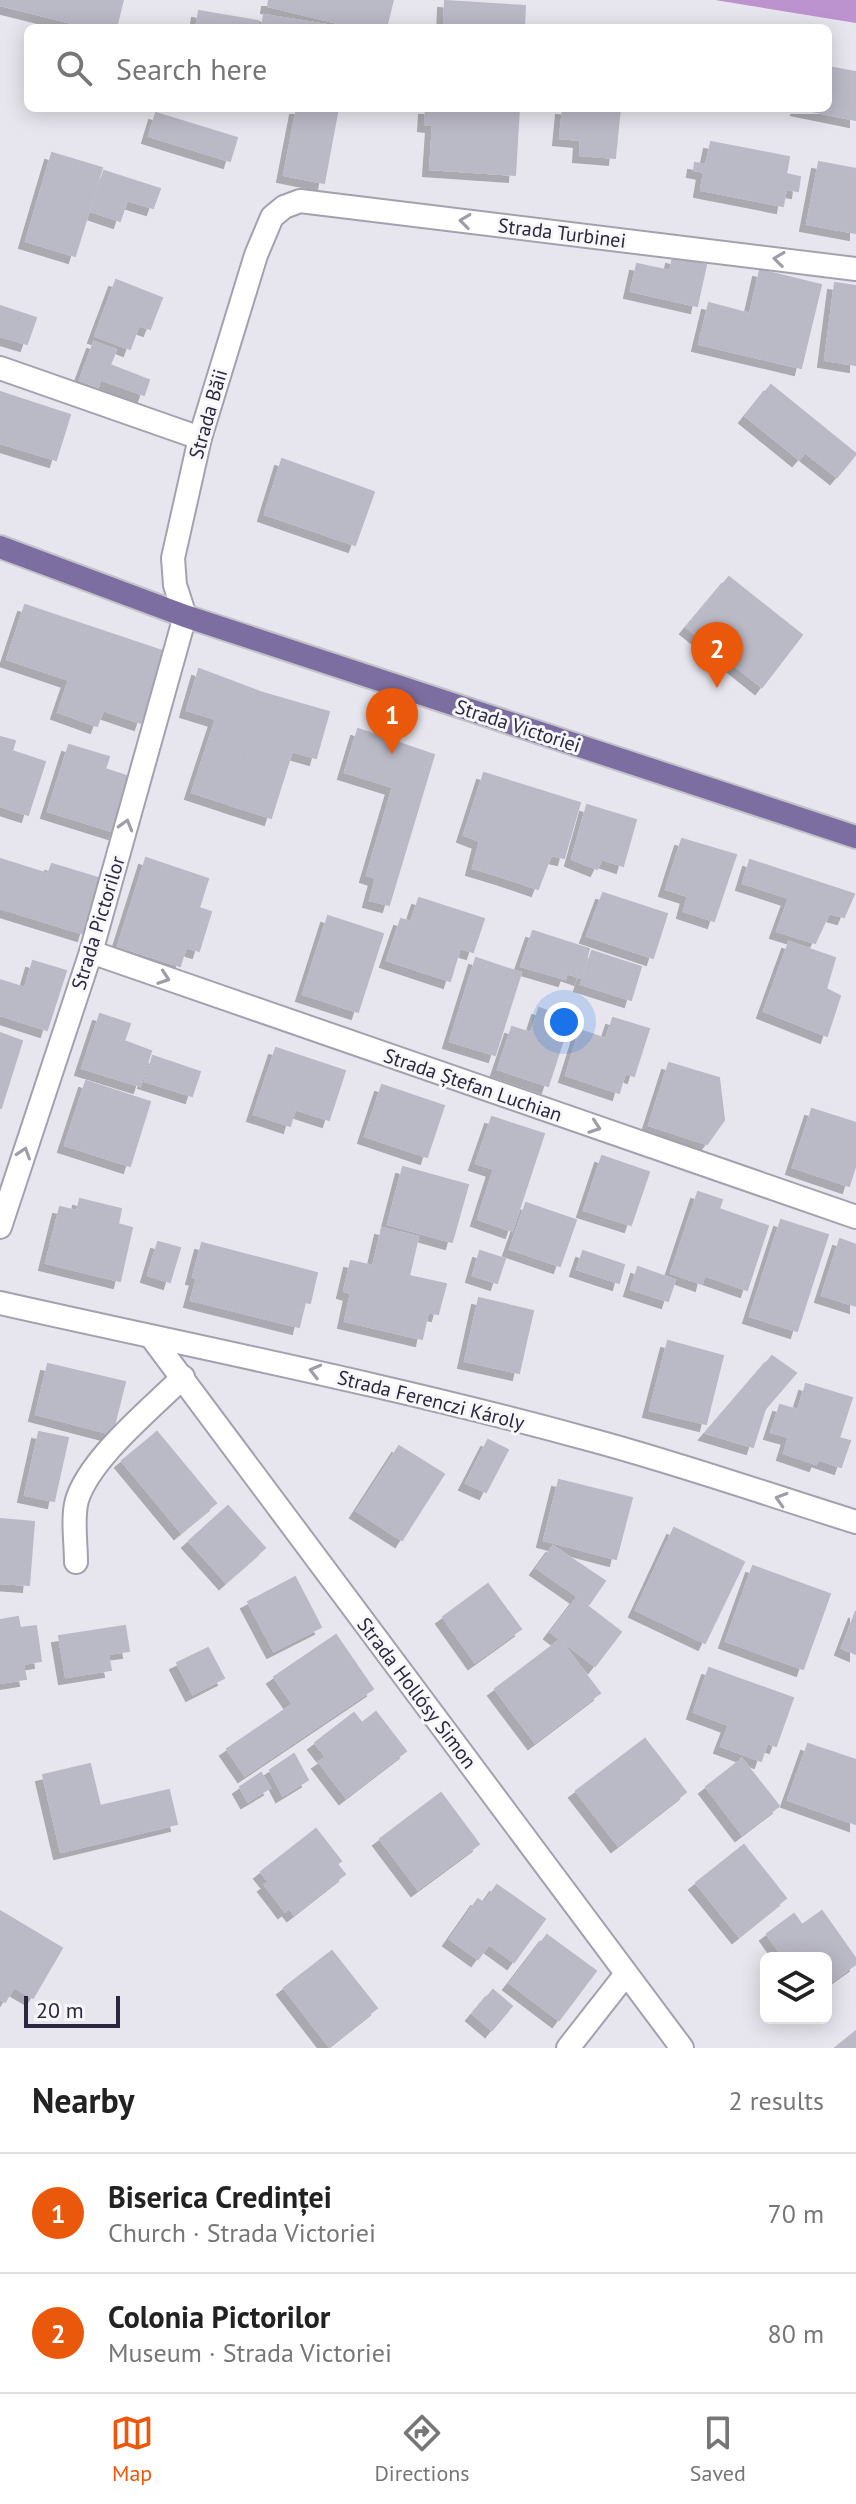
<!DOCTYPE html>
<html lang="en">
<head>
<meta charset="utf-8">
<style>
	body { margin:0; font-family:"PT Sans",sans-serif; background:#f6f6f6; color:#222 }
	.controls { position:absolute; right:24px; bottom:24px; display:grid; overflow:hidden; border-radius:12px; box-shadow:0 4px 20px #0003 }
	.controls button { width:72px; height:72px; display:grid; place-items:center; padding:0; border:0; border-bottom:2px solid #e0e0e0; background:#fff; color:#222; font:40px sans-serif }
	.scale { position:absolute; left:24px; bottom:20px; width:96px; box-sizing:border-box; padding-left:8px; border:4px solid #2d263f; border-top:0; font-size:22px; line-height:28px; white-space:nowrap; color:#2d263f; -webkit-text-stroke:6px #f7f7fa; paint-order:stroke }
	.you { position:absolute; left:564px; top:1022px; width:28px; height:28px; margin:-20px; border:6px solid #fff; border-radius:50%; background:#1a73e8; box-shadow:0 0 0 12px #1a73e833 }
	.badge { display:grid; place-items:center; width:52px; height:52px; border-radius:50%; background:#ea580c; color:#fff; font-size:26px; font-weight:700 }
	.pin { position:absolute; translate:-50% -66px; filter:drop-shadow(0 2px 4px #0008) }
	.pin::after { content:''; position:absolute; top:42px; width:28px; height:24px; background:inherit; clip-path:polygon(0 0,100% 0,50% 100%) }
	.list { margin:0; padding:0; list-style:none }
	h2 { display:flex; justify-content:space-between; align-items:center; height:104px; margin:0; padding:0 32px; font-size:34px }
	h2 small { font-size:26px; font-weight:400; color:#767676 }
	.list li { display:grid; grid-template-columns:52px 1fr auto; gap:24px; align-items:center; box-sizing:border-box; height:120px; padding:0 32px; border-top:2px solid #e0e0e0 }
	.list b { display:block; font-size:30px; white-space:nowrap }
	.list p { margin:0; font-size:26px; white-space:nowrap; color:#767676 }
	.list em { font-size:26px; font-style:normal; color:#767676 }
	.icon { flex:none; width:44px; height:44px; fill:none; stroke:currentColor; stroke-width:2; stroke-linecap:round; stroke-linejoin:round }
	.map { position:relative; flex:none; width:856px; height:2048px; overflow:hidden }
	.search { position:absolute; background:#fff; box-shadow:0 4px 20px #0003; left:24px; right:24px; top:24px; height:88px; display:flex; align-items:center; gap:20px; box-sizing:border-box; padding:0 28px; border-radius:12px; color:#767676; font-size:30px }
	.sheet { height:344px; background:#fff }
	nav { display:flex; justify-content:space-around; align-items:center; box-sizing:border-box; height:112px; border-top:2px solid #e0e0e0; background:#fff; font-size:22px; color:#767676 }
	nav a { display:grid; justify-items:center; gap:4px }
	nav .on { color:#ea580c }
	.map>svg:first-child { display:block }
	.water { fill:#bc93cf }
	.building { fill:#bab9c6; stroke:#bbb9c7; stroke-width:2; filter:url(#shadow) }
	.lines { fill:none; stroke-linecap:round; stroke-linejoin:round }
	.minor-casing { stroke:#a4a1af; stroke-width:26 }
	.primary-casing { stroke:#c4c2c9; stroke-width:26 }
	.minor { stroke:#fff; stroke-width:22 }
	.primary { stroke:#7c6ea0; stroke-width:22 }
	.oneway { stroke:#a09da9 }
	.labels { text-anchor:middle; stroke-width:6; stroke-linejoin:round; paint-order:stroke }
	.street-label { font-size:20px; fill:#2d263f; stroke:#f7f7fa }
</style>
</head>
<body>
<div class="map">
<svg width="856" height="2048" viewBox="0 0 856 2048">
	<defs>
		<filter id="shadow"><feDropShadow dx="-7" dy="7" stdDeviation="0" flood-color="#0004"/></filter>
	</defs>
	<rect width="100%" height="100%" fill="#e7e6ee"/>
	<polygon class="water" points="715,0 856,0 856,23"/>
	<g class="building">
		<polygon points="0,0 123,0 116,28 92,28 0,5"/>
		<polygon points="269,0 393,0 386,28 359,28 268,6"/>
		<polygon points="445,1 525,6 524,28 444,28"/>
		<polygon points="199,11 258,21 257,28 196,28"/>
		<polygon points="264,15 345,28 262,28"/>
		<polygon points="828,67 856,72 856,120 797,108 828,108"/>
		<polygon points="297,108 338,108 324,183 284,175"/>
		<polygon points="426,108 519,108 515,175 430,169 433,125 425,124"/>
		<polygon points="563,108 585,110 585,108 620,108 615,158 580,155 581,140 560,138"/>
		<polygon points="156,113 237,138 230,161 149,136"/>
		<polygon points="711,142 789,157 786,174 800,177 798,191 786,189 783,206 701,190 704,172 694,170 695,163 706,165"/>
		<polygon points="52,153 102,168 75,256 26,241"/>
		<polygon points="819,162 856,169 854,173 856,173 856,233 807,224"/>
		<polygon points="104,171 160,189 153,208 127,200 120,221 91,211"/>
		<polygon points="673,257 706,265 697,306 631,291 637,264 670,271"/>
		<polygon points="760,270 821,285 801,368 699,344 709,303 750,314"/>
		<polygon points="116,280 162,298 150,329 139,325 130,349 95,336"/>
		<polygon points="835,283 856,286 856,365 825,360"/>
		<polygon points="0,306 36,318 27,344 0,336"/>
		<polygon points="94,342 116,350 110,365 149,380 144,395 100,379 98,387 80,380"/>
		<polygon points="771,385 856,454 837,477 805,452 799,459 746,416"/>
		<polygon points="0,392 70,415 56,460 0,443"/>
		<polygon points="282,459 374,492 355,545 265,514"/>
		<polygon points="729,577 802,635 762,687 687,627"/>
		<polygon points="25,605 165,652 141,723 103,710 97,726 58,712 69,680 7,659"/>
		<polygon points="199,669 263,693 231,805 192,792 216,719 187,710"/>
		<polygon points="263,693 329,712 316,758 292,751 271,818 231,805"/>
		<polygon points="358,729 434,755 389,905 370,900 376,878 367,875 393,787 345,772"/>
		<polygon points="0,737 15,741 12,751 45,762 28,815 0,806"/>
		<polygon points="69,745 109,757 105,769 132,778 115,832 48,811"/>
		<polygon points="484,773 532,788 506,878 473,868 480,841 464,835"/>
		<polygon points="532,788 580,803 564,858 551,855 538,889 506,878"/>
		<polygon points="587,805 636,820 623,866 602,859 597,869 572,859"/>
		<polygon points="682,839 736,855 714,921 684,911 688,896 666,889"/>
		<polygon points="146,858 208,879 199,908 211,912 199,951 186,947 180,966 118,946"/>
		<polygon points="0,859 48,874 52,864 101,879 84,934 0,908"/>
		<polygon points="750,860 854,894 844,917 829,913 815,943 777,931 789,898 743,883"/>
		<polygon points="603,893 667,914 653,958 587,936"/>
		<polygon points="419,898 484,919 473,952 460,948 450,981 387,960 401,919 411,922"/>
		<polygon points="328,916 383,934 358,1012 303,994"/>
		<polygon points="533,931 589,949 581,978 567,973 565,979 521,966"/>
		<polygon points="789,942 835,958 826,989 840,996 827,1036 764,1011"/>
		<polygon points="592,951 641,967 631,1000 581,984"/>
		<polygon points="476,958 521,973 495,1055 450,1041"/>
		<polygon points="33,961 66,971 47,1030 0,1015 0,980 25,988"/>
		<polygon points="539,1008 570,1019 548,1086 498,1069 512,1027 531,1033"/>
		<polygon points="100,1014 130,1024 124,1041 151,1051 140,1086 82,1068"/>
		<polygon points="613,1018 649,1029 634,1076 625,1073 619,1093 566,1075 580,1030 606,1039"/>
		<polygon points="0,1033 22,1041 1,1108 0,1108"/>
		<polygon points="276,1048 345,1071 329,1120 295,1109 290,1126 254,1114"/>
		<polygon points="153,1056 200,1072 192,1096 145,1081"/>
		<polygon points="669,1063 719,1078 724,1120 707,1144 649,1125"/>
		<polygon points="86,1081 150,1102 130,1166 65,1145"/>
		<polygon points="382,1085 444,1106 427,1157 365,1136"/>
		<polygon points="812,1109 856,1123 856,1164 849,1186 793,1167"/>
		<polygon points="492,1117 544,1134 512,1231 478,1219 494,1169 476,1163"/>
		<polygon points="602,1156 649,1172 631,1225 584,1210"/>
		<polygon points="403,1167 468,1185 452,1242 388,1224"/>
		<polygon points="698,1192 722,1200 719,1209 768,1226 747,1290 704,1275 702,1284 671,1273"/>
		<polygon points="80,1199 121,1209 118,1224 132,1228 120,1281 46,1263 60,1207 77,1211"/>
		<polygon points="526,1203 576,1220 560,1266 510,1249"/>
		<polygon points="781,1220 828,1235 797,1331 750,1316"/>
		<polygon points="382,1228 418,1237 409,1276 446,1284 438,1314 428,1312 422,1339 345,1321 351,1293 344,1291 351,1261 373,1266"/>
		<polygon points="840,1239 856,1245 856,1306 822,1295"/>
		<polygon points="158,1242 180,1248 170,1282 148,1275"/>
		<polygon points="202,1243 317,1273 310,1303 305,1302 299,1327 191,1300 197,1278 193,1277"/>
		<polygon points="480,1251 505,1259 497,1283 473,1275"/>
		<polygon points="583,1251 624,1265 619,1283 577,1269"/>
		<polygon points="638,1267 675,1280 668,1301 631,1289"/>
		<polygon points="479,1298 533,1311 519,1373 465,1361"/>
		<polygon points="668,1341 723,1356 706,1424 650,1410"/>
		<polygon points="772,1356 796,1373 765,1409 753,1447 706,1433"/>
		<polygon points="48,1364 125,1382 112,1434 36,1414"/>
		<polygon points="806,1384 852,1398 839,1438 850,1441 841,1467 818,1459 816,1464 784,1453 789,1437 771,1432 780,1405 798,1410"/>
		<polygon points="39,1432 68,1438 54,1501 25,1495"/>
		<polygon points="157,1432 216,1503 181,1532 122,1461"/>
		<polygon points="488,1440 508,1450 486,1492 466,1483"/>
		<polygon points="399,1446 444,1474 402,1540 357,1511"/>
		<polygon points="559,1480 632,1498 616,1559 544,1540"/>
		<polygon points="228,1506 265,1548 226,1582 189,1541"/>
		<polygon points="0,1519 34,1522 29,1585 0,1583"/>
		<polygon points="674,1528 744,1562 705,1643 636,1610"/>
		<polygon points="553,1546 605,1581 589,1604 537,1568"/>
		<polygon points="753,1566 830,1594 803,1669 726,1641"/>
		<polygon points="295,1577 321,1627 274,1651 248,1602"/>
		<polygon points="488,1584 521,1629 475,1662 443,1617"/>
		<polygon points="577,1598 621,1632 595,1666 551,1632"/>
		<polygon points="856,1611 856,1654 842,1648"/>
		<polygon points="18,1617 20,1628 36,1626 41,1661 23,1664 26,1679 0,1683 0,1620"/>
		<polygon points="125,1626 129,1651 108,1654 111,1670 66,1677 59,1636"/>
		<polygon points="336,1635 373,1689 245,1775 227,1749 293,1704 274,1677"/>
		<polygon points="560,1640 600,1693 535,1742 495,1689"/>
		<polygon points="208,1648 224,1678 193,1694 177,1663"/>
		<polygon points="709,1668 793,1698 776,1746 767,1743 761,1761 721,1746 729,1725 694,1712"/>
		<polygon points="376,1712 406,1751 346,1797 319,1762 326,1757 315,1743 354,1713 362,1723"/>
		<polygon points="645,1739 686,1792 618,1845 576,1791"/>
		<polygon points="808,1744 856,1760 856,1824 788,1800"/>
		<polygon points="294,1754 308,1780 283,1795 270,1770"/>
		<polygon points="742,1759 779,1806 742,1834 706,1787"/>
		<polygon points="90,1764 100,1806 169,1790 177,1824 61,1852 43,1775"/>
		<polygon points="261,1773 270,1788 248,1801 240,1787"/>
		<polygon points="441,1793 479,1844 418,1889 380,1839"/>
		<polygon points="316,1829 341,1861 337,1864 345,1874 294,1914 289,1908 285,1911 265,1885 269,1882 261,1872"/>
		<polygon points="744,1845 786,1898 739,1936 696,1883"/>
		<polygon points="497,1885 545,1919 514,1962 489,1944 478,1959 450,1939 478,1899 484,1903"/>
		<polygon points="0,1911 62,1948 33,1998 14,1987 5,2002 0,1999"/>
		<polygon points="822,1911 856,1959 856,1964 826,1985 826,1958 784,1958 767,1934 794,1914 802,1925"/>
		<polygon points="547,1935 596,1971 559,2020 510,1983"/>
		<polygon points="332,1951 377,2008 329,2046 284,1988"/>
		<polygon points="493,1990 512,2006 492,2030 473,2014"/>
		<polygon points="856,2031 856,2048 835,2048"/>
	</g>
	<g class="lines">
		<defs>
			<g id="minor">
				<polyline points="0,368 200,438"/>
				<polyline points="91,952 856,1217"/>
				<polyline points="0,1227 91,952 185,616 175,585 173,558 200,438 256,255 272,217 284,207 300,201 856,269"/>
				<path d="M0 1303C195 1347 391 1385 584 1438 675 1462 766 1494 856 1522"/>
				<polyline points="152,1338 682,2048"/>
				<path d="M76 1562C76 1543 72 1518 77 1500 90 1458 151 1409 183 1377"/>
				<polyline points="568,2048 626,1974"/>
			</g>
			<polyline id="primary" points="0,547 185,616 856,837"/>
		</defs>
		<use href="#minor" class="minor-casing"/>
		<use href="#primary" class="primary-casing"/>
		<use href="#minor" class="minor"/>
		<use href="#primary" class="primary"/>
	</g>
	<defs><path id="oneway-chevron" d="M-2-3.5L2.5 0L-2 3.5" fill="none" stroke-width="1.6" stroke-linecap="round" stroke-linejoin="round" transform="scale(2)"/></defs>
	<g class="oneway">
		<use href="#oneway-chevron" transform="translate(465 221) rotate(-173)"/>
		<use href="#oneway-chevron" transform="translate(779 259) rotate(-173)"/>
		<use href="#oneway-chevron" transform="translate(126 825) rotate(-74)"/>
		<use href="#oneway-chevron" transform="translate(164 978) rotate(19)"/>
		<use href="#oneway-chevron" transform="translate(595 1127) rotate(19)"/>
		<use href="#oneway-chevron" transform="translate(24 1153) rotate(-72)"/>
		<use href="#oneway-chevron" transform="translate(315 1371) rotate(-166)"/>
		<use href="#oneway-chevron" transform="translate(781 1499) rotate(-163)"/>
	</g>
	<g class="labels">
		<g class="street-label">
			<text transform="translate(562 233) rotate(7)" y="7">Strada Turbinei</text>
			<text transform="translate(208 414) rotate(-74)" y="7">Strada Băii</text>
			<text transform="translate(518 726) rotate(18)" y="7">Strada Victoriei</text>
			<text transform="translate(98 923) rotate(-73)" y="7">Strada Pictorilor</text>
			<text transform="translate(473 1085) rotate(19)" y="7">Strada Ștefan Luchian</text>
			<text transform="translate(431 1400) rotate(14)" y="7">Strada Ferenczi Károly</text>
			<text transform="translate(417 1693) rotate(53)" y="7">Strada Hollósy Simon</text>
		</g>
	</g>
</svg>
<div class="controls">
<button><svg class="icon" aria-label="layers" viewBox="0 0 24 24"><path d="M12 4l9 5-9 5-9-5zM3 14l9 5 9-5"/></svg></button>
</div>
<div class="scale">20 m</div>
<div class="you"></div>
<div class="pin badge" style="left:392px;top:754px">1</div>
<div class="pin badge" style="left:717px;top:688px">2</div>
<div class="search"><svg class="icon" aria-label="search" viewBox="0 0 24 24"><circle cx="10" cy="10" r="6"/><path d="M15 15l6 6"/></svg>Search here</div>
</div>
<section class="sheet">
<h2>Nearby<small>2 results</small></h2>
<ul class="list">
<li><span class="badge">1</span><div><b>Biserica Credinței</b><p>Church · Strada Victoriei</p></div><em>70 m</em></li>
<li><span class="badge">2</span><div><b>Colonia Pictorilor</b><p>Museum · Strada Victoriei</p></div><em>80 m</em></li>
</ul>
</section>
<nav>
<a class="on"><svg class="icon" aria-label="map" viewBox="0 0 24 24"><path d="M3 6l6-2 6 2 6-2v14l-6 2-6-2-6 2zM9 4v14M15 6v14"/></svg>Map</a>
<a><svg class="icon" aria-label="directions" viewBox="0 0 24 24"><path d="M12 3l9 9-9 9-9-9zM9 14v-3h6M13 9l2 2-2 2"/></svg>Directions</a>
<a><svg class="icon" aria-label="saved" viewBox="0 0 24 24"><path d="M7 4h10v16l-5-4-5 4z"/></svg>Saved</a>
</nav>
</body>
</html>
